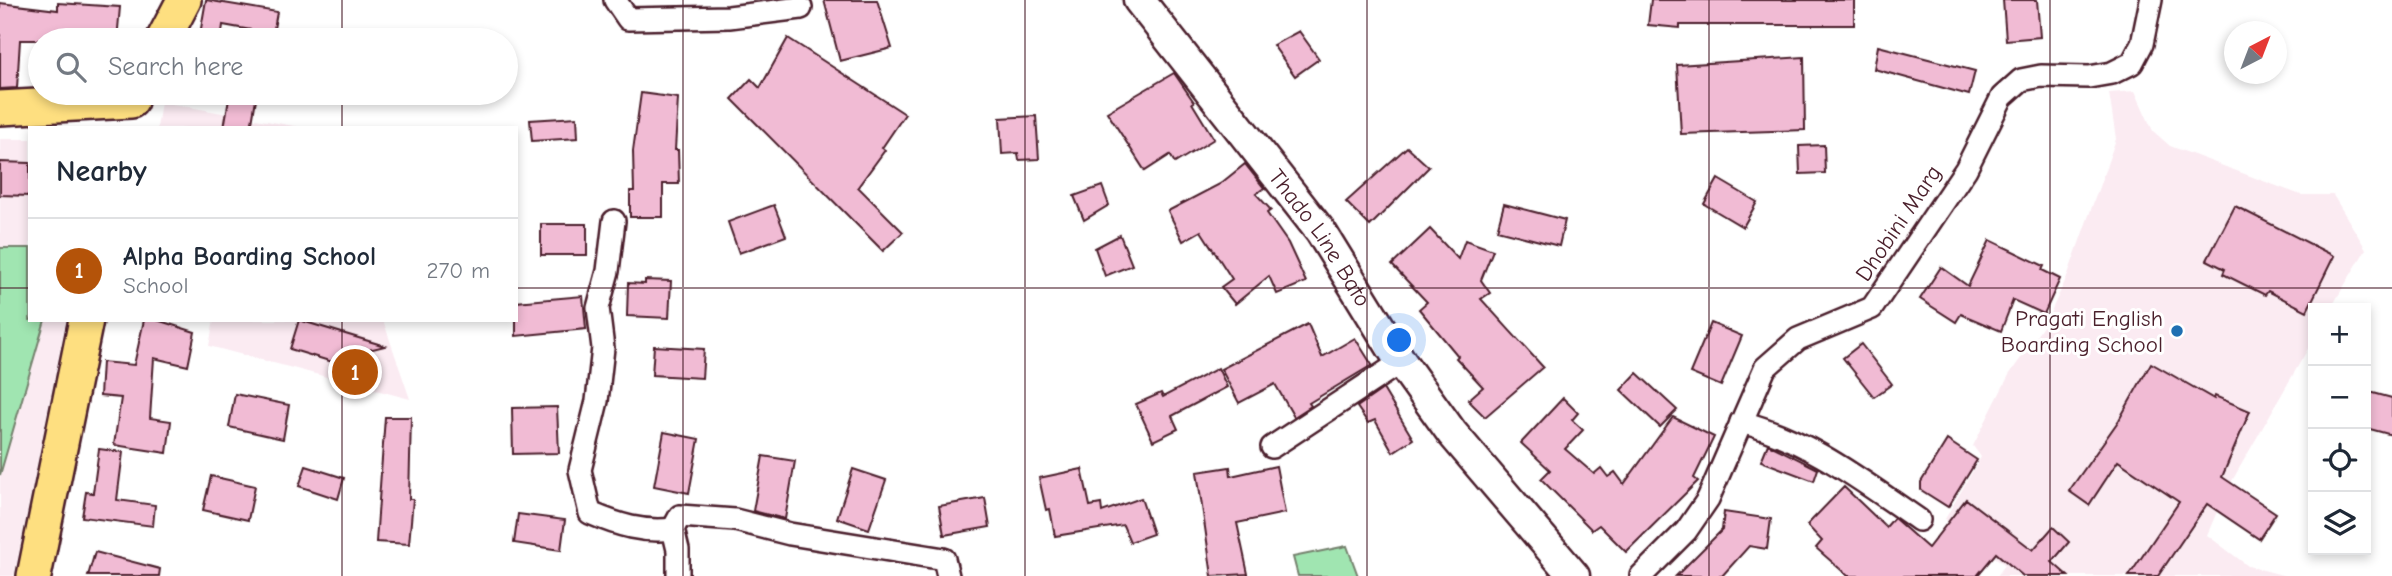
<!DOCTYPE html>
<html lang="en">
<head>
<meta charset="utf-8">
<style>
	body { margin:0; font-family:"Comic Neue",sans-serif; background:#f6f6f7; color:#1f2937 }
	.controls { position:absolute; right:21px; bottom:21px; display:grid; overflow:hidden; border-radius:0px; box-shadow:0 4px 10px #0003 }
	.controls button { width:63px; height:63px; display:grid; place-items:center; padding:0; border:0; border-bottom:2px solid #e0e1e3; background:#fff; color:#1f2937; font:35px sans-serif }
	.compass { position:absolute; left:2224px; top:21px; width:63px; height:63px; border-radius:50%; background:#fff; box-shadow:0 4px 10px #0003; rotate:42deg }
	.you { position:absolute; left:1400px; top:341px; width:24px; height:24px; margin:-18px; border:5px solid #fff; border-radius:50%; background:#1a73e8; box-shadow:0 0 0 10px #1a73e833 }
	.badge { display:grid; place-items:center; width:46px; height:46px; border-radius:50%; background:#b45309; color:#fff; font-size:23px; font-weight:700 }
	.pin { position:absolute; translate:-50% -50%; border:4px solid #fff; box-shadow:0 2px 7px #0006 }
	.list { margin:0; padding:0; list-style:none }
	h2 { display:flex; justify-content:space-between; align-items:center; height:91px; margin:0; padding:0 28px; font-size:30px }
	h2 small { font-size:23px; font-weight:400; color:#747a83 }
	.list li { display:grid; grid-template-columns:46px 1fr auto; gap:21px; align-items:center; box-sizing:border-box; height:105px; padding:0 28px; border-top:2px solid #e0e1e3 }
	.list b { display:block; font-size:26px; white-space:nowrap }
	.list p { margin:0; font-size:23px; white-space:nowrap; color:#747a83 }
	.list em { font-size:23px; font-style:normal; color:#747a83 }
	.icon { flex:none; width:38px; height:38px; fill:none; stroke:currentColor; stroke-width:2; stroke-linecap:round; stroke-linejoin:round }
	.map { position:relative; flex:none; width:2392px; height:576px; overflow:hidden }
	.search { position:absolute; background:#fff; box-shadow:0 4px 10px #0003; left:28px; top:28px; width:490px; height:77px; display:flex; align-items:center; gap:18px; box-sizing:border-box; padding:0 24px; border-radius:38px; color:#747a83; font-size:26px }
	.panel { position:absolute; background:#fff; box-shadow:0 4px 10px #0003; left:28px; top:126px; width:490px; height:196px; border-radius:0px }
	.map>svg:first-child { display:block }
	.built { fill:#fbebf2 }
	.green { fill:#a0e5b1; stroke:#75826e; stroke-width:2 }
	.building { fill:#f1bbd4; stroke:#4a1f2b; stroke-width:2 }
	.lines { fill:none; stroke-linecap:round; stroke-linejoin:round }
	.minor-casing { stroke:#4a1f2b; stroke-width:26 }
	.secondary-casing { stroke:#4a1f2b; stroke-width:35 }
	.primary-casing { stroke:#4a1f2b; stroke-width:38 }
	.minor { stroke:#fff; stroke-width:21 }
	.secondary { stroke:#fff; stroke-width:30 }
	.primary { stroke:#fedf80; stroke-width:33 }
	.grid { fill:none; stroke:#4a1f2b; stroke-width:2; stroke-opacity:0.55 }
	.poi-dot { fill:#1f6fb2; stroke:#fff; stroke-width:2.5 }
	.labels { text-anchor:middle; stroke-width:6; stroke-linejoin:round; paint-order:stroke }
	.street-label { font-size:23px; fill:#4a1f2b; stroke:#fff }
	.poi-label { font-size:23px; fill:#4a1f2b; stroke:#fff; text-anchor:end }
</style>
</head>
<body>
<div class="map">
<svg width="2392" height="576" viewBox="0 0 2392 576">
	<rect width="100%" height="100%" fill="#fff"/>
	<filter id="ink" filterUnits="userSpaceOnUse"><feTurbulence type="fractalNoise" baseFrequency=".0143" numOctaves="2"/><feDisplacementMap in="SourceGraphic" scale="14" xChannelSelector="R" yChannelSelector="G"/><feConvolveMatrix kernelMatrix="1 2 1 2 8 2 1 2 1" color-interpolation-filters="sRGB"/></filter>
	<g filter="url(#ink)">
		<g class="built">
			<polygon points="2135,91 2153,131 2170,146 2301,195 2333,195 2366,249 2331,308 2313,308 2313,340 2225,493 2207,535 2248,566 2286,576 1997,576 2005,565 1945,519 1981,457 1973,446 2009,375 2046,322 2067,277 2116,139 2109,93"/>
			<polygon points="161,102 305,128 157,128"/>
			<polygon points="0,139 30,139 30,320 66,320 14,576 0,576"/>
			<polygon points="214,320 383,320 410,399 209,346"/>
		</g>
		<g class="green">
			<polygon points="0,248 30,248 30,320 45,320 0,475"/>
			<polygon points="1347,546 1358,576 1298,576 1293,557"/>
		</g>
		<g class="building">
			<polygon points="206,0 277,12 273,34 223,25 221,40 199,40"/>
			<polygon points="824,0 877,0 892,48 840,61"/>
			<polygon points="1651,0 1854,0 1854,25 1680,25 1680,28 1648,25"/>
			<polygon points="2003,0 2037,0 2040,37 2006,40"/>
			<polygon points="0,3 58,10 58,3 120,7 117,40 20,40 17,88 0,89"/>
			<polygon points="1299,31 1319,59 1295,76 1273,45"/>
			<polygon points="788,38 905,114 882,148 885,150 858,187 903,232 883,251 732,99 751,79 760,88"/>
			<polygon points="1878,46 1975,71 1969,95 1874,69"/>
			<polygon points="1804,57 1805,130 1681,134 1677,65"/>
			<polygon points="1174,73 1194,102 1192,103 1214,139 1175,163 1170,155 1145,171 1107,112"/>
			<polygon points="230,93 257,93 251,128 224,128"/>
			<polygon points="641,93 678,98 675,150 678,150 679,184 663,184 663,217 630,217 630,191 634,191 633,151"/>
			<polygon points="1036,116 1039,159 1019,160 1018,153 1002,154 1000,118"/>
			<polygon points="577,117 578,138 532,141 530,120"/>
			<polygon points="1824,145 1825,173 1800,174 1799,146"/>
			<polygon points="1407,147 1429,167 1370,226 1346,202"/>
			<polygon points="0,162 30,163 30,196 0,195"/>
			<polygon points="1245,164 1264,188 1256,194 1271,210 1267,213 1288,243 1306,282 1277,294 1269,276 1235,304 1221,287 1232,279 1201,231 1183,241 1168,211 1220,184"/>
			<polygon points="1718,179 1757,202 1743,227 1704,204"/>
			<polygon points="1102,186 1109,205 1084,220 1074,196"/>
			<polygon points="1504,204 1565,220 1559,246 1497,230"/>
			<polygon points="774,205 786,236 739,253 728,222"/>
			<polygon points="2235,206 2334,256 2307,311 2268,291 2265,295 2223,274 2225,269 2207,260"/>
			<rect x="541" y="224" width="46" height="31"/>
			<polygon points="1430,229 1458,259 1465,240 1493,250 1481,280 1490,293 1481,299 1543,367 1485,417 1468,400 1483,387 1456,358 1458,356 1419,309 1427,302 1392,265"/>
			<polygon points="1120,235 1132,265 1105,276 1095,248"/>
			<polygon points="1990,240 2044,266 2042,270 2060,279 2044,314 2013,300 2001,331 1961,314 1956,322 1920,299 1941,267 1968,286"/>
			<polygon points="645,280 671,281 669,318 627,316 628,283 645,284"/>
			<polygon points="583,296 586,329 516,336 516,302"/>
			<polygon points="144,320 157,320 195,332 188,366 154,358 150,418 171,421 167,453 114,445 121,398 100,396 102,362 134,365"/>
			<polygon points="299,320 385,346 340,357 339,364 290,349"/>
			<polygon points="1711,323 1742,336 1721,386 1690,373"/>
			<polygon points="1308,324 1322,357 1355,338 1372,365 1309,403 1311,406 1294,417 1275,384 1239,403 1221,369"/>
			<polygon points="1861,344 1892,384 1874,397 1843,358"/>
			<polygon points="654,346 704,349 702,378 652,375"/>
			<polygon points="2151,363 2214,399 2215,396 2250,411 2222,477 2276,513 2259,539 2207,504 2158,576 2129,576 2179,502 2118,461 2089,505 2069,491 2119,420"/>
			<polygon points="1218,368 1227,387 1172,416 1178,429 1153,441 1136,404 1161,393 1163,397"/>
			<polygon points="1637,373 1677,410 1660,427 1621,390"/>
			<polygon points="1383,389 1413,439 1393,452 1375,420 1368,423 1357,407"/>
			<polygon points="2366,391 2392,398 2392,435 2366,428"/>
			<polygon points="235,394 289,405 283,439 229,427"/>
			<polygon points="1563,398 1578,413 1572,420 1583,430 1565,449 1594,474 1601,468 1608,477 1615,472 1624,484 1673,417 1714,437 1694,478 1698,481 1626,552 1599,525 1592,530 1541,479 1550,470 1521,443"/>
			<polygon points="557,407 559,453 513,454 512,408"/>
			<polygon points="385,417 411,417 409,499 413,499 409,544 376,542"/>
			<polygon points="664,432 699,439 689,493 654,486"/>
			<polygon points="1947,440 1977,460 1948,507 1921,490 1921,482"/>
			<polygon points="1768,444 1818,469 1814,481 1761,461"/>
			<polygon points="99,449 123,452 117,500 155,505 153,526 82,517 86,492 93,493"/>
			<polygon points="763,456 795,461 785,519 753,511"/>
			<polygon points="306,466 344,478 338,499 299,486"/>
			<polygon points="1276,466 1285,513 1237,523 1248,574 1212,576 1197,472 1230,467 1231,476"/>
			<polygon points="853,469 886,480 869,529 837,518"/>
			<polygon points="1082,469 1090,506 1101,504 1102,512 1141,498 1153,534 1130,542 1123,525 1055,536 1050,509 1046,510 1039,478"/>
			<polygon points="211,476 255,486 248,520 203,510"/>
			<polygon points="1844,487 1886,527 1894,518 1928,548 1966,499 2033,550 2053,527 2069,542 2052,562 2068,576 2023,576 1996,553 1977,576 1848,576 1816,548 1822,541 1807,525"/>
			<polygon points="985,498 990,527 944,535 939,506"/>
			<polygon points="1724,512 1771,519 1767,549 1749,546 1722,576 1676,576 1722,530"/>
			<polygon points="518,514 565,520 561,550 514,543"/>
			<polygon points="95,552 160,569 159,576 88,576"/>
		</g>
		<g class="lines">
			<defs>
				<g id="minor">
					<polyline points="615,0 628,19 729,17 801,8"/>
					<path d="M614 221 608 271 598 308 603 348 597 401 580 470 590 513C618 525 643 533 673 529"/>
					<path d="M1741 422C1808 439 1862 481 1919 520"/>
					<polyline points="1272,447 1401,362"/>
					<polyline points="678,576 678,550 673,529 680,516 735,520 790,534 944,559 948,576"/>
					<polyline points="1641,576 1686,531 1708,499 1765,368 1798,339 1872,308 1966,169 2002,97 2021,80 2041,76 2089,77 2112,73 2132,63 2142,44 2151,0"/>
				</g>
				<g id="secondary">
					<path id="s1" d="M1139 0 1321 232 1401 362 1452 433 1574 576"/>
				</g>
				<g id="primary">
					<polyline points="163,40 184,0"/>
					<polyline points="0,108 131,101"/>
					<polyline points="34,576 86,320"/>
				</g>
			</defs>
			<use href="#minor" class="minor-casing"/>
			<use href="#secondary" class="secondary-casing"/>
			<use href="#primary" class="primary-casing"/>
			<use href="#minor" class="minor"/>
			<use href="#secondary" class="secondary"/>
			<use href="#primary" class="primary"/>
		</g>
	</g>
	<path class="grid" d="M342 0V40M683 0V576M1025 0V576M1367 0V576M1709 0V576M2050 0V576M342 93V128M0 288H30M516 288H2392M342 320V576"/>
	<circle class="poi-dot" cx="2177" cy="331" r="7"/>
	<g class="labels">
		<g class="street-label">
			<text transform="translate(1898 223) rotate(-56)" y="8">Dhobini Marg</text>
			<text dy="8" stroke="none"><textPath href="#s1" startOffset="299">Thado Line Bato</textPath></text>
		</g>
		<g class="poi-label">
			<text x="2163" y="326">Pragati English<tspan x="2163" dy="26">Boarding School</tspan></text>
		</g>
	</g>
</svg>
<div class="controls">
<button>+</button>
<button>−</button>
<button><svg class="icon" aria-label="locate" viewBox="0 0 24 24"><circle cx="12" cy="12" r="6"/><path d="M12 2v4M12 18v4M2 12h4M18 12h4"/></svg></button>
<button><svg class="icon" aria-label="layers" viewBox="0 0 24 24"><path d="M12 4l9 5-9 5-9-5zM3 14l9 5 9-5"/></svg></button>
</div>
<svg class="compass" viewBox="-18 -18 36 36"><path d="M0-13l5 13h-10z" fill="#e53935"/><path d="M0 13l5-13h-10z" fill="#747a83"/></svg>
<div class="you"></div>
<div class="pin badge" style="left:355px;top:372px">1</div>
<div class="search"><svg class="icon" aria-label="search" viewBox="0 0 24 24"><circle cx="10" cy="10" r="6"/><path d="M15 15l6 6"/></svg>Search here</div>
<section class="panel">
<h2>Nearby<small></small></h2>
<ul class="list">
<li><span class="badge">1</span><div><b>Alpha Boarding School</b><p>School</p></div><em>270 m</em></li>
</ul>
</section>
</div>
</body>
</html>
